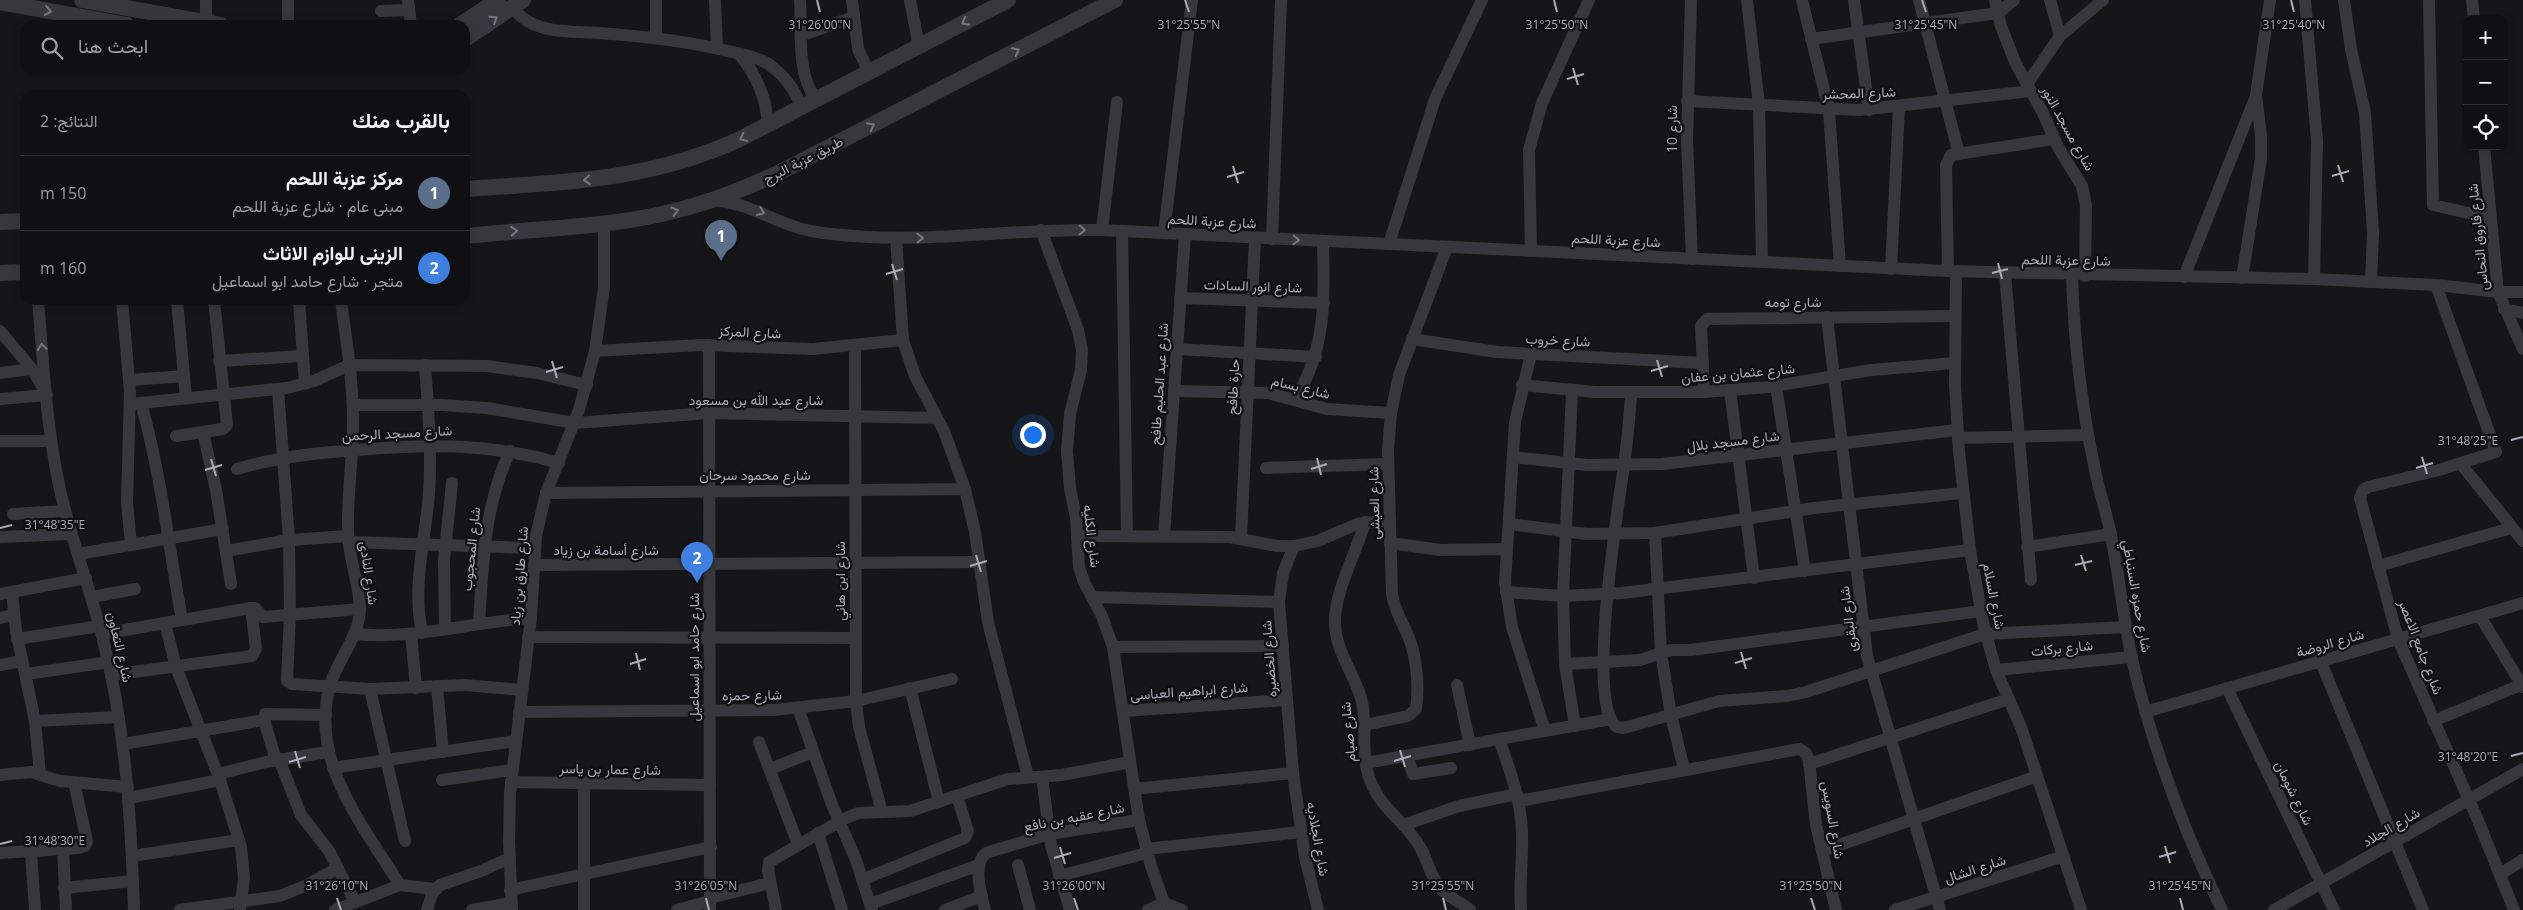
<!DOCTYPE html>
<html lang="ar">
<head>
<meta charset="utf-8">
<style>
	body { margin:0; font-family:"Open Sans",Vazirmatn,sans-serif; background:#1e1e20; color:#f1f3f6; direction:rtl }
	.controls { position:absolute; right:15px; top:15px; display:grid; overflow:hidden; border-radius:10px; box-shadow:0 2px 8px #0003 }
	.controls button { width:45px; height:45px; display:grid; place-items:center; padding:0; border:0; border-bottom:1px solid #303032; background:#101012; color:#f1f3f6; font:25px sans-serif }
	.you { position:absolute; left:1032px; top:434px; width:18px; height:18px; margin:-12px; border:4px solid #fff; border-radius:50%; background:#1a73e8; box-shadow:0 0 0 8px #1a73e833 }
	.badge { display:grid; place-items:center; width:32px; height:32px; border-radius:50%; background:#f2b134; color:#fff; font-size:16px; font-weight:700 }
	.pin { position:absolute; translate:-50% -41px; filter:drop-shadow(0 1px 2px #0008) }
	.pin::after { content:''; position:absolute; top:26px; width:18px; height:15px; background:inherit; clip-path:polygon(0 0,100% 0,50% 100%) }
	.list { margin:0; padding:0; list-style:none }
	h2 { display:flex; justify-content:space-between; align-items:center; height:65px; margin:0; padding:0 20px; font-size:21px }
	h2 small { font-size:16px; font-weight:400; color:#9c9d9f }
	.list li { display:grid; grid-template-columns:32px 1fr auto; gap:15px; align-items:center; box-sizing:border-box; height:75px; padding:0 20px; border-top:1px solid #303032 }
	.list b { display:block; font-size:19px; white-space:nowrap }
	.list p { margin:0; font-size:16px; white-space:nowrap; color:#9c9d9f }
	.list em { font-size:16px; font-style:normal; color:#9c9d9f }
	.icon { flex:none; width:28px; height:28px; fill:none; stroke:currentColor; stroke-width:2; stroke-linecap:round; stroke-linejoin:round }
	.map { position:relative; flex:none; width:2523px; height:910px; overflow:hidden; direction:ltr }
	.search { position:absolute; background:#101012; box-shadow:0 2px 8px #0003; left:20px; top:20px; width:450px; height:55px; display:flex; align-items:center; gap:12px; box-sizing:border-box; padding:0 18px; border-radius:15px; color:#9c9d9f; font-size:19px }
	.panel { position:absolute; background:#101012; box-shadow:0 2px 8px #0003; left:20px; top:90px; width:450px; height:215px; border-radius:15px; direction:rtl }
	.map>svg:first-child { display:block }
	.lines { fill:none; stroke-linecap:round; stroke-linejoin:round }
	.minor { stroke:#37383d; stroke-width:12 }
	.tertiary { stroke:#37383d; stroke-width:16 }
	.oneway { stroke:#757881 }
	.ticks { fill:none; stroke:#a8adb8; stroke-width:2 }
	.labels { text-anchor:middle; stroke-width:4.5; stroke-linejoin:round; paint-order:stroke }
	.street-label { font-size:14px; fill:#a8adb8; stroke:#111113 }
	.ticks-label { font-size:12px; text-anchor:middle; fill:#a8adb8; stroke:#111113; stroke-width:4.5; stroke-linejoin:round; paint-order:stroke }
</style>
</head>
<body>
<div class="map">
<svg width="2523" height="910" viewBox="0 0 2523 910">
	<rect width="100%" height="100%" fill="#161618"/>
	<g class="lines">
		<g class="minor">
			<polyline points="206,0 206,22"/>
			<polyline points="408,0 411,25"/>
			<polyline points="656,0 656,37"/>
			<polyline points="715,0 717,48"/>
			<path d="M800 0C802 31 796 74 816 99"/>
			<polyline points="852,0 858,49 869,72"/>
			<polyline points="910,0 919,47"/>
			<polyline points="1691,0 1687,140 1692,259"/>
			<polyline points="1747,0 1759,105 1762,262"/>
			<polyline points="1802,0 1829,110 1840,266"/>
			<polyline points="1854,0 1869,110"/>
			<polyline points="1919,0 1959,154"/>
			<polyline points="1995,0 2001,26 2015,62 2043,113 2058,147 2082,186 2086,205 2085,276"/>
			<polyline points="2050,0 2060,36"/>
			<polyline points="2305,0 2317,141 2314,279"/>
			<polyline points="2344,0 2351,49 2365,113 2373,232 2371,282"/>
			<polyline points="2429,0 2433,205 2490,218"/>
			<polyline points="2472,0 2474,19"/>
			<path d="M512 7C533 35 568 31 599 33 641 36 682 40 723 50 738 53 754 56 767 63 783 74 795 89 801 107"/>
			<polyline points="381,11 409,10"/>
			<polyline points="288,25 288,0"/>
			<polyline points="802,35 854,17"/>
			<polyline points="1811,39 1998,13 2014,0"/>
			<path d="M739 54C757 75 766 97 768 124"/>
			<polyline points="2027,84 2060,36 2103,0"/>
			<polyline points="1687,101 1859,110 2031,91"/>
			<polyline points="2484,146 2498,292 2523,349"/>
			<path d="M714 200C749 204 763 216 793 226 806 231 820 233 833 234 923 245 1012 228 1102 230L1948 271 2314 279 2436 285 2498 292H2523"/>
			<polyline points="1041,230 1078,330 1082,350 1081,370 1070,414 1067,451 1070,488 1076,518 1079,567 1084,582 1102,616 1113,647 1139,820 1151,866 1164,903"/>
			<polyline points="1102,230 1117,102"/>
			<polyline points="1122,231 1127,536"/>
			<polyline points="1164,233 1192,0"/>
			<polyline points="896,238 903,340 915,376 944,431 965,489 975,532 988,622 1028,777"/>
			<polyline points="1272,239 1281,0"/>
			<polyline points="1389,244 1435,99 1482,0"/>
			<polyline points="1531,251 1529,150 1542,103 1589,0"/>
			<polyline points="1891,269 1899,107"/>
			<polyline points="1948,271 1946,165 1951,155 2054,139"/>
			<polyline points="1956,272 1955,385 1959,451 1970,550 1984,627 1996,670 2021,727 2081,910"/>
			<polyline points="2005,273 2031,580"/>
			<path d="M2072 275C2074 341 2081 405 2095 470 2099 492 2107 513 2111 536 2119 575 2123 615 2131 655 2151 744 2182 827 2222 910"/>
			<polyline points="2184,277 2256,96"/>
			<polyline points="2242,278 2261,159 2261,135 2256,95 2270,0"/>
			<polyline points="2436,285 2496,452 2439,470 2368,487 2363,490 2360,498 2398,639 2477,818 2514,910"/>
			<polyline points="1180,298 1324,303"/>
			<path d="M38 300C43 360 46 421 58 480 69 536 91 589 104 644 126 731 131 820 134 910"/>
			<polyline points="122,300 130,392 127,502 131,545"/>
			<polyline points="177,300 186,398"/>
			<polyline points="299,300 305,384"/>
			<path d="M341 300C346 340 353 380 353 420 353 458 347 496 348 533 349 559 359 583 360 608 360 636 338 659 330 685 309 761 362 824 400 885"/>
			<polyline points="2504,309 2523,313"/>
			<polyline points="1827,317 1867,656 1940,910"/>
			<polyline points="0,331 32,369 45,391"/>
			<polyline points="1412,339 1497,352 1703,363"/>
			<polyline points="709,345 710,910"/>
			<polyline points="855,346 856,701 859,727 882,812"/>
			<polyline points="1177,349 1316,357"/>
			<polyline points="595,351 700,345 813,349 903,340"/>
			<polyline points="1531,354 1515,422 1505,582 1512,627 1545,731"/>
			<polyline points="219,361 303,356"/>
			<polyline points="0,373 32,369"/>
			<polyline points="129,380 184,376"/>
			<polyline points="1522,385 1595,392 1704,392 1769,387 1871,370 1955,363"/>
			<polyline points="1776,386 1805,571"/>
			<polyline points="278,389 289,540 290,614 287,681 292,684 370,689 465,685 522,690"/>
			<polyline points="1730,390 1754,578"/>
			<polyline points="1174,391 1268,393 1327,409 1391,413"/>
			<polyline points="1572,391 1563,596 1565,664 1575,726"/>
			<polyline points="1704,392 1701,326 1707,319 1955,316"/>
			<path d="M1631 394C1630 413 1628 432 1626 450 1621 492 1584 705 1617 727L1624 728 1719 701 1787 696 1806 692 1985 634 2126 627"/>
			<polyline points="0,399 47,395"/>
			<path d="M1295 400C1327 347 1324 300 1323 241"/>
			<path d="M141 403C161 474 169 548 182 620"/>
			<polyline points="130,404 287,388 314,381 349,365 487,366 537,373 587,385"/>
			<polyline points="353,405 442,405 487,408 575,423 709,413 937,418"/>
			<polyline points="203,432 216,490 231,584"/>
			<polyline points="176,436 223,429 227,425 214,300"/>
			<polyline points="1958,438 2088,435"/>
			<polyline points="0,441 51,441"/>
			<polyline points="1513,457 1587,465 1662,464 1957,430"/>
			<polyline points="2461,464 2523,541"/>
			<polyline points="1266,468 1388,464"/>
			<path d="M237 469C281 456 324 452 369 449 437 444 493 444 559 463"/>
			<polyline points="546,493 965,489"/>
			<polyline points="13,514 65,511"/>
			<path d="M1365 522C1357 551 1335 591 1335 620 1334 649 1353 671 1361 698 1368 722 1361 746 1367 770 1376 808 1403 817 1420 847 1428 860 1430 876 1440 888 1448 898 1461 902 1470 910"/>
			<polyline points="1509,524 1587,534 1655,533 1814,508 1963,493"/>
			<polyline points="1655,533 1661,653 1671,715 1684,769"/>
			<polyline points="1077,536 1230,537 1277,546 1294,546 1318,541 1357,524 1390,520"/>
			<polyline points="1164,536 1185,234"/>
			<polyline points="0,537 71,534"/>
			<polyline points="1241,538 1255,238"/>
			<polyline points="349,542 535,548"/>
			<polyline points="1390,543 1441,550 1506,549"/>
			<polyline points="1294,546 1283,573 1279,602 1293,773 1305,857 1318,910"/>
			<polyline points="2027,547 2111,534"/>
			<polyline points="226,551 289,540 348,536"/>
			<polyline points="78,554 223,529"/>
			<polyline points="534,565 978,562"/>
			<polyline points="2378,566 2511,528"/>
			<polyline points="12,592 16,631 35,721 40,775"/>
			<polyline points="1506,592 1563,596 1622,593 1970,550"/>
			<polyline points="0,594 86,578"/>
			<polyline points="92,597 135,589"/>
			<polyline points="1092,597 1279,602"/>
			<polyline points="2480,616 2523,687"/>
			<polyline points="0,618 13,615"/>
			<polyline points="165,623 176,667 220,780 241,847 244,878 240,910"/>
			<path d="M479 623C483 563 484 506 510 451"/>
			<polyline points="445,629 444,560 452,483"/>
			<path d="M422 633C412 585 425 542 429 494 432 451 428 408 425 365"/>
			<polyline points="102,634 251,608 255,608 263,617 360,609"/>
			<path d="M354 634C414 640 471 622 531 618"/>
			<polyline points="411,634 416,688"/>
			<polyline points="528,637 855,638"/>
			<polyline points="17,639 100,626"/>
			<polyline points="1113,647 1283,646"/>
			<polyline points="2321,662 2423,910"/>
			<polyline points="1565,664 1640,660 1670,650 1691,650 1981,611"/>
			<polyline points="0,665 22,661"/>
			<polyline points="1996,670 2132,657"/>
			<polyline points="26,674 109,662"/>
			<polyline points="111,675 252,656 256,649 251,608"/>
			<polyline points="1457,685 1470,745"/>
			<polyline points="437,686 443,752"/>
			<polyline points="910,688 939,802"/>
			<polyline points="2227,688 2334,910"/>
			<polyline points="370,689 405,841"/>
			<polyline points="798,708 831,802 856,860 872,910"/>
			<polyline points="1123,711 1287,700"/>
			<polyline points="519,712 774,710 856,701 952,679"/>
			<polyline points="2145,712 2523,603"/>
			<polyline points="35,721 119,717"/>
			<polyline points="2433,721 2523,684"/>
			<path d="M1365 725 1408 716 1416 709C1419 688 1417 658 1409 638 1403 623 1394 610 1392 594L1388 451 1391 413 1399 375 1447 247"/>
			<path d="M1499 739C1510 770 1521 800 1522 833 1523 859 1519 884 1521 910"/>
			<polyline points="759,742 798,844"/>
			<polyline points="123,744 264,720"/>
			<polyline points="1407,756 1413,774 1451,768"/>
			<polyline points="279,759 301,815 329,851 355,902"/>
			<polyline points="276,760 264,720 265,714 326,715"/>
			<polyline points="1366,763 1611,719"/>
			<polyline points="1809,764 2009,699"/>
			<polyline points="333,768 515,741"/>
			<polyline points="770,769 813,752"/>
			<polyline points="218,774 266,762 328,752"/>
			<polyline points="0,775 31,772 60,781 128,787"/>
			<polyline points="1042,777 1051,845 1070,910"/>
			<polyline points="442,780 512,770"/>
			<polyline points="511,782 710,785"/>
			<polyline points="584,783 584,910"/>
			<polyline points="1134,789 1293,773"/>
			<polyline points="129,798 220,780"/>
			<polyline points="1519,801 1799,749 1806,753 1809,761 1816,825 1836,910"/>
			<polyline points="1403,825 1459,806 1517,794"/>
			<polyline points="818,833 842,910"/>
			<polyline points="63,849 66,910"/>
			<polyline points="1146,849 1301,832"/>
			<polyline points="1822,851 2037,776"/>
			<polyline points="31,852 35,910"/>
			<polyline points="0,853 78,848 85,846 87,841 74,782"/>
			<polyline points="132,856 239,840"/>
			<polyline points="1018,865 1030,910"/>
			<polyline points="2500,874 2523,860"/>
			<polyline points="1059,876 1147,853"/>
			<polyline points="862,880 965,838 968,831 957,796"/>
			<polyline points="64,888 133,881"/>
			<polyline points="510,890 711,847"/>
			<polyline points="710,898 770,883"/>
			<polyline points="1164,903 1182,910"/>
			<polyline points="870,904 979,865"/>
			<polyline points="180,910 280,896 307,885 338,868"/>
			<polyline points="335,910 400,885 435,889"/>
			<polyline points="427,910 432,894 440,885 481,871 510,858"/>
			<polyline points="472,910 511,903"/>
			<polyline points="512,910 509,842 510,793 531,618 536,536 546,493 579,410 595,351 604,287 604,223"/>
			<polyline points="677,910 710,901"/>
			<polyline points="776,910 768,870 769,862 844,819 858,813 910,811 1008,779 1062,775 1130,762"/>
			<polyline points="945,910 982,896"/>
			<path d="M985 910C981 895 972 864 986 853L1049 834 1139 820"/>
			<polyline points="1148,910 1164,903"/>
			<polyline points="1895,910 2064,856"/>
			<polyline points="2274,910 2523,769"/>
		</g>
		<g class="tertiary">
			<polyline points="82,0 221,25"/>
			<polyline points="0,2 127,25"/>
			<polyline points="460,25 498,0"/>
			<polyline points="465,39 523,0"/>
			<path d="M465 189C563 182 649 181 740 139L1008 0"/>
			<polyline points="0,222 25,221"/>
			<path d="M465 236C530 229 598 228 662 214 707 204 749 188 790 167L1115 0"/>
			<polyline points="0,273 25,272"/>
		</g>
	</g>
	<defs><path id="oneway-chevron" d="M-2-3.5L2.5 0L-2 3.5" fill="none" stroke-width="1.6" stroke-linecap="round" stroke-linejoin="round" transform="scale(1.25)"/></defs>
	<g class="oneway">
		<use href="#oneway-chevron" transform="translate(48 11) rotate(10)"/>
		<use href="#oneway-chevron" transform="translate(494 19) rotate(-34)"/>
		<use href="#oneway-chevron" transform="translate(965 22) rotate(153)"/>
		<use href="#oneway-chevron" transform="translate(1016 51) rotate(-27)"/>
		<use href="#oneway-chevron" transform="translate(871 126) rotate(-27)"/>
		<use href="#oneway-chevron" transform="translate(743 138) rotate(154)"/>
		<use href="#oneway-chevron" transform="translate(587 180) rotate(176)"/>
		<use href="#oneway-chevron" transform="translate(675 211) rotate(-14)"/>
		<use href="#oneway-chevron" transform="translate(761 212) rotate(24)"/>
		<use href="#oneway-chevron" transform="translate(1082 230) rotate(1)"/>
		<use href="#oneway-chevron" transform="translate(514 231) rotate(-5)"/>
		<use href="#oneway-chevron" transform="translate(920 238) rotate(-2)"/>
		<use href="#oneway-chevron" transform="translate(1296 240) rotate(3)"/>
		<use href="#oneway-chevron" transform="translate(42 347) rotate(-96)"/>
	</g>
	<path class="ticks" d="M817 0 820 12M1185 0 1189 12M1554 0 1557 12M1922 0 1926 12M2291 0 2294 12M1573 68 1578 85M1567 79 1584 74M2338 165 2343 182M1233 166 1238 183M2332 176 2349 171M1227 177 1244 172M1998 263 2002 279M892 264 897 280M1992 273 2008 269M886 274 903 269M1657 360 1662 377M552 361 557 378M1651 371 1668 366M546 372 563 367M2511 440 2523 437M2422 457 2427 474M1317 458 1321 475M211 459 216 476M2416 468 2433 463M1311 469 1327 464M205 470 222 465M0 528 12 525M976 555 981 572M2081 555 2086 571M2075 565 2092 561M970 566 987 561M1741 652 1746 669M636 653 640 670M1735 663 1752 658M630 664 646 659M1400 750 1405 767M295 751 300 768M2511 756 2523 753M1394 761 1411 756M289 762 306 757M0 844 12 841M2165 846 2170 863M1060 847 1065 864M2159 857 2176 852M1054 858 1071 853M337 898 341 910M706 898 709 910M1074 898 1078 910M1443 898 1446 910M1811 898 1815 910M2180 898 2183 910"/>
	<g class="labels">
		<g class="street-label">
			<text transform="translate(1859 93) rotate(-2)" y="5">شارع المحشر</text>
			<text transform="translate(2068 128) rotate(61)" y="5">شارع مسجد النور</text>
			<text transform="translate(1672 129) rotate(-90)" y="5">شارع 10</text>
			<text transform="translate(803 160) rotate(-27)" y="5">طريق عزبة البرج</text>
			<text transform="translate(1212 221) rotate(3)" y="5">شارع عزبة اللحم</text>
			<text transform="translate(2478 237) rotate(-96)" y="5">شارع فاروق النحاس</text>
			<text transform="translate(1616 240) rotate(3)" y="5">شارع عزبة اللحم</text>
			<text transform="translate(2066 260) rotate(1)" y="5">شارع عزبة اللحم</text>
			<text transform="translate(1253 286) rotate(2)" y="5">شارع انور السادات</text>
			<text x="1793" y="307">شارع تومه</text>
			<text transform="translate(750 332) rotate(3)" y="5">شارع المركز</text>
			<text transform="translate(1558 340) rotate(3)" y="5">شارع خروب</text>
			<text transform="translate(1738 373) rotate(-5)" y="5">شارع عثمان بن عفان</text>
			<text transform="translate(1159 384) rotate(-86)" y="5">شارع عبد الحليم طافح</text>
			<text transform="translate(1233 387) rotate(-87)" y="5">حارة طافح</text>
			<text transform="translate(1301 387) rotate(14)" y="5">شارع بسام</text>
			<text x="756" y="405">شارع عبد الله بن مسعود</text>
			<text transform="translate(397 433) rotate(-3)" y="5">شارع مسجد الرحمن</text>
			<text transform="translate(1733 441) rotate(-7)" y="5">شارع مسجد بلال</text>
			<text x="755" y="480">شارع محمود سرحان</text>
			<text transform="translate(1374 503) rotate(-91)" y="5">شارع العيشى</text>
			<text transform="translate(1092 536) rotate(83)" y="5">شارع الكليه</text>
			<text transform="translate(471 549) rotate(-84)" y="5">شارع المحجوب</text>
			<text x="606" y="555">شارع أسامة بن زياد</text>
			<text transform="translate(369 573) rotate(82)" y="5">شارع النادى</text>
			<text transform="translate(519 576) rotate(-85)" y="5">شارع طارق بن زياد</text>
			<text transform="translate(840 581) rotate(-90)" y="5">شارع ابن هاني</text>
			<text transform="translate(1994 596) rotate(79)" y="5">شارع السلام</text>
			<text transform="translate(2137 596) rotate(80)" y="5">شارع حمزه السنباطي</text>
			<text transform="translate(1848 619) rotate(-97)" y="5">شارع البقرى</text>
			<text transform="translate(2330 643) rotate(-16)" y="5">شارع الروضة</text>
			<text transform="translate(120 647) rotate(77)" y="5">شارع التعاون</text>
			<text transform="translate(2421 647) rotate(69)" y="5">شارع جامع الاعصر</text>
			<text transform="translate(2062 648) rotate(-6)" y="5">شارع بركات</text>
			<text transform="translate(694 657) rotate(-90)" y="5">شارع حامد ابو اسماعيل</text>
			<text transform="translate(1269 659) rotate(-94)" y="5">شارع الخضيره</text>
			<text transform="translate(1189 691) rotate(-4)" y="5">شارع ابراهيم العباسى</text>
			<text transform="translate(752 695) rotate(-1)" y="5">شارع حمزه</text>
			<text transform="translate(1348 732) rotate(-95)" y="5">شارع صيام</text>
			<text transform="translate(610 769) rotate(1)" y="5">شارع عمار بن ياسر</text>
			<text transform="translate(2294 793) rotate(64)" y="5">شارع شومان</text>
			<text transform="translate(1074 817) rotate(-11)" y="5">شارع عقبه بن نافع</text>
			<text transform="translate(1833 820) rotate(80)" y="5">شارع السويس</text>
			<text transform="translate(2391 827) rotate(-30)" y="5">شارع الجلاد</text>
			<text transform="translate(1318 839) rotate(80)" y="5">شارع الجلاديه</text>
			<text transform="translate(1975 869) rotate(-18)" y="5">شارع الشال</text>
		</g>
	</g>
	<g class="ticks-label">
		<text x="820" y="29">31°26'00"N</text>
		<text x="1189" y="29">31°25'55"N</text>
		<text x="1557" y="29">31°25'50"N</text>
		<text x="1926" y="29">31°25'45"N</text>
		<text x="2294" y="29">31°25'40"N</text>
		<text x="2468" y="445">31°48'25"E</text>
		<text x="55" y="529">31°48'35"E</text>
		<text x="2468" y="761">31°48'20"E</text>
		<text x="55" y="845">31°48'30"E</text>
		<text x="337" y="890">31°26'10"N</text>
		<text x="706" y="890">31°26'05"N</text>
		<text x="1074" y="890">31°26'00"N</text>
		<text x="1443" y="890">31°25'55"N</text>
		<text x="1811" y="890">31°25'50"N</text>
		<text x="2180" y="890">31°25'45"N</text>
	</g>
</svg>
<div class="controls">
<button>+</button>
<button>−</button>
<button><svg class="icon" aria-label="locate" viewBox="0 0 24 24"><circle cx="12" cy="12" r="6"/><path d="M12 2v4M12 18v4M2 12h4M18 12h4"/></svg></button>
</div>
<div class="you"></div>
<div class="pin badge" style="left:721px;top:261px;background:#5c6f8a">1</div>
<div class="pin badge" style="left:697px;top:583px;background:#3f7fe0">2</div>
<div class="search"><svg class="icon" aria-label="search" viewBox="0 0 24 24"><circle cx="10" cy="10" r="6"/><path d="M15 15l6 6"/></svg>ابحث هنا</div>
<section class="panel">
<h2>بالقرب منك<small>النتائج: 2</small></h2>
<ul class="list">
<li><span class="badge" style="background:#5c6f8a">1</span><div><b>مركز عزبة اللحم</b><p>مبنى عام · شارع عزبة اللحم</p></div><em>150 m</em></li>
<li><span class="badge" style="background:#3f7fe0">2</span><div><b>الزينى للوازم الاثاث</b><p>متجر · شارع حامد ابو اسماعيل</p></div><em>160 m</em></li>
</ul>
</section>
</div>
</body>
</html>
